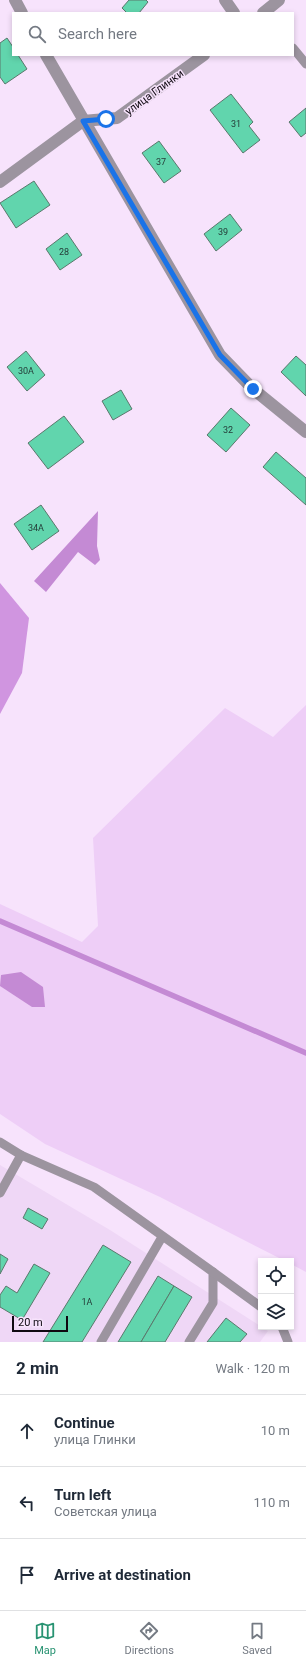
<!DOCTYPE html>
<html lang="en">
<head>
<meta charset="utf-8">
<style>
	body { margin:0; font-family:Roboto,sans-serif; background:#f2f2f3; color:#1f2937 }
	.controls { position:absolute; right:12px; bottom:12px; display:grid; overflow:hidden; border-radius:0px; box-shadow:0 2px 6px #0003 }
	.controls button { width:36px; height:36px; display:grid; place-items:center; padding:0; border:0; border-bottom:1px solid #e0e1e3; background:#fff; color:#1f2937; font:20px sans-serif }
	.scale { position:absolute; left:12px; bottom:10px; width:56px; box-sizing:border-box; padding-left:4px; border:2px solid #0f0911; border-top:0; font-size:11px; line-height:14px; white-space:nowrap; color:#0f0911; -webkit-text-stroke:3px #f7e3fc; paint-order:stroke }
	.stop { position:absolute; width:12px; height:12px; margin:-9px; border:3px solid #1a73e8; border-radius:50%; background:#fff }
	.stop.end { background:#1a73e8; border-color:#fff; box-shadow:0 1px 4px #0008 }
	.list { margin:0; padding:0; list-style:none }
	h2 { display:flex; justify-content:space-between; align-items:center; height:52px; margin:0; padding:0 16px; font-size:17px }
	h2 small { font-size:13px; font-weight:400; color:#747a83 }
	.list li { display:grid; grid-template-columns:26px 1fr auto; gap:12px; align-items:center; box-sizing:border-box; height:72px; padding:0 16px; border-top:1px solid #e0e1e3 }
	.list b { display:block; font-size:15px; white-space:nowrap }
	.list p { margin:0; font-size:13px; white-space:nowrap; color:#747a83 }
	.list em { font-size:13px; font-style:normal; color:#747a83 }
	.icon { flex:none; width:22px; height:22px; fill:none; stroke:currentColor; stroke-width:2; stroke-linecap:round; stroke-linejoin:round }
	.map { position:relative; flex:none; width:306px; height:1342px; overflow:hidden }
	.search { position:absolute; background:#fff; box-shadow:0 2px 6px #0003; left:12px; right:12px; top:12px; height:44px; display:flex; align-items:center; gap:10px; box-sizing:border-box; padding:0 14px; border-radius:0px; color:#747a83; font-size:15px }
	.sheet { height:268px; background:#fff }
	nav { display:flex; justify-content:space-around; align-items:center; box-sizing:border-box; height:56px; border-top:1px solid #e0e1e3; background:#fff; font-size:11px; color:#747a83 }
	nav a { display:grid; justify-items:center; gap:2px }
	nav .on { color:#289372 }
	.map>svg:first-child { display:block }
	.built { fill:#efd7f6 }
	.green { fill:#eecef7 }
	.forest { fill:#d095e0 }
	.water { fill:#c48ad4 }
	.lines { fill:none; stroke-linecap:round; stroke-linejoin:round }
	.stream { stroke:#c48ad4; stroke-width:5.5 }
	.building { fill:#61d5ad; stroke:#5a786c }
	.lane { stroke:#9c949f; stroke-width:9 }
	.street { stroke:#9c949f; stroke-width:12 }
	.route { stroke:#1a73e8; stroke-width:5 }
	.labels { text-anchor:middle; stroke-width:3; stroke-linejoin:round; paint-order:stroke }
	.number-label { font-size:9px; fill:#243c38 }
	.street-label { font-size:11px; fill:#0f0911; stroke:#f7e3fc }
</style>
</head>
<body>
<div class="map">
<svg width="306" height="1342" viewBox="0 0 306 1342">
	<rect width="100%" height="100%" fill="#f7e3fc"/>
	<polygon class="built" points="0,1165 110,1230 268,1331 260,1342 0,1342"/>
	<polygon class="green" points="306,705 306,1272 291,1264 291,1261 285,1261 160,1197 45,1144 0,1114 0,904 82,942 98,926 93,838 225,708 273,737"/>
	<polygon class="forest" points="0,583 29,618 22,673 0,714"/>
	<g class="water">
		<polygon points="98,511 97,546 100,560 95,565 78,552 46,592 34,581"/>
		<polygon points="21,972 43,987 45,1007 32,1007 0,986 1,975"/>
	</g>
	<g class="lines">
		<polyline class="stream" points="0,921 306,1053"/>
	</g>
	<g class="building">
		<polygon points="129,0 146,0 148,2 139,13 127,13 122,8"/>
		<polygon points="7,38 13,47 13,55 18,55 27,69 5,84 0,77 0,43"/>
		<polygon points="231,94 253,122 249,126 260,140 243,153 210,110"/>
		<polygon points="306,108 306,133 301,137 289,122"/>
		<polygon points="159,141 181,171 164,183 142,153"/>
		<polygon points="34,181 50,205 16,228 0,203"/>
		<polygon points="230,214 242,230 216,251 204,234"/>
		<polygon points="67,233 82,255 60,270 46,249"/>
		<polygon points="26,351 45,375 27,391 7,367"/>
		<polygon points="296,356 306,365 306,396 281,372"/>
		<polygon points="121,390 132,409 113,420 102,401"/>
		<polygon points="231,408 250,425 226,452 207,435"/>
		<polygon points="64,416 84,442 48,469 28,443"/>
		<polygon points="276,452 306,478 306,505 263,467"/>
		<polygon points="41,505 59,531 32,550 14,524"/>
		<polygon points="28,1208 48,1219 42,1229 23,1218"/>
		<polygon points="103,1245 131,1262 82,1342 43,1342"/>
		<polygon points="0,1254 8,1259 0,1274"/>
		<polygon points="34,1264 50,1273 22,1320 0,1307 0,1295 6,1286 17,1293"/>
		<polygon points="158,1276 174,1286 141,1342 118,1342"/>
		<polygon points="174,1286 192,1297 165,1342 141,1342"/>
		<polygon points="226,1318 247,1334 240,1342 207,1342"/>
	</g>
	<g class="lines">
		<g class="lane">
			<polyline points="293,48 306,64"/>
			<polyline points="0,1142 21,1155 94,1187 213,1272 213,1303 189,1342"/>
			<polyline points="0,1193 21,1155"/>
			<polyline points="213,1272 261,1307"/>
			<polyline points="282,1327 288,1342"/>
			<polyline points="101,1342 162,1237"/>
		</g>
		<g class="street">
			<polyline points="15,0 22,13"/>
			<polyline points="225,0 234,13"/>
			<polyline points="263,13 279,0"/>
			<polyline points="46,55 220,355 253,389 306,432"/>
			<polyline points="0,182 83,121 117,118 204,55"/>
		</g>
	</g>
	<g class="lines">
		<polyline class="route" points="106,119 83,121 220,355 253,389"/>
	</g>
	<g class="labels">
		<g class="number-label">
			<text x="236" y="127">31</text>
			<text x="161" y="165">37</text>
			<text x="223" y="235">39</text>
			<text x="64" y="255">28</text>
			<text x="26" y="374">30А</text>
			<text x="228" y="433">32</text>
			<text x="36" y="531">34А</text>
			<text x="87" y="1305">1А</text>
		</g>
		<g class="street-label">
			<text transform="translate(154 92) rotate(-36)" y="4">улица Глинки</text>
		</g>
	</g>
</svg>
<div class="controls">
<button><svg class="icon" aria-label="locate" viewBox="0 0 24 24"><circle cx="12" cy="12" r="6"/><path d="M12 2v4M12 18v4M2 12h4M18 12h4"/></svg></button>
<button><svg class="icon" aria-label="layers" viewBox="0 0 24 24"><path d="M12 4l9 5-9 5-9-5zM3 14l9 5 9-5"/></svg></button>
</div>
<div class="scale">20 m</div>
<div class="stop" style="left:106px;top:119px"></div>
<div class="stop end" style="left:253px;top:389px"></div>
<div class="search"><svg class="icon" aria-label="search" viewBox="0 0 24 24"><circle cx="10" cy="10" r="6"/><path d="M15 15l6 6"/></svg>Search here</div>
</div>
<section class="sheet">
<h2>2 min<small>Walk · 120 m</small></h2>
<ul class="list">
<li><svg class="icon" aria-label="ahead" viewBox="0 0 24 24"><path d="M12 20V5M6 11l6-6 6 6"/></svg><div><b>Continue</b><p>улица Глинки</p></div><em>10 m</em></li>
<li><svg class="icon" aria-label="left" viewBox="0 0 24 24"><path d="M17 20v-9H6M10 6l-5 5 5 5"/></svg><div><b>Turn left</b><p>Советская улица</p></div><em>110 m</em></li>
<li><svg class="icon" aria-label="arrive" viewBox="0 0 24 24"><path d="M6 21V4h12l-3 4 3 4H6"/></svg><div><b>Arrive at destination</b></div></li>
</ul>
</section>
<nav>
<a class="on"><svg class="icon" aria-label="map" viewBox="0 0 24 24"><path d="M3 6l6-2 6 2 6-2v14l-6 2-6-2-6 2zM9 4v14M15 6v14"/></svg>Map</a>
<a><svg class="icon" aria-label="directions" viewBox="0 0 24 24"><path d="M12 3l9 9-9 9-9-9zM9 14v-3h6M13 9l2 2-2 2"/></svg>Directions</a>
<a><svg class="icon" aria-label="saved" viewBox="0 0 24 24"><path d="M7 4h10v16l-5-4-5 4z"/></svg>Saved</a>
</nav>
</body>
</html>
